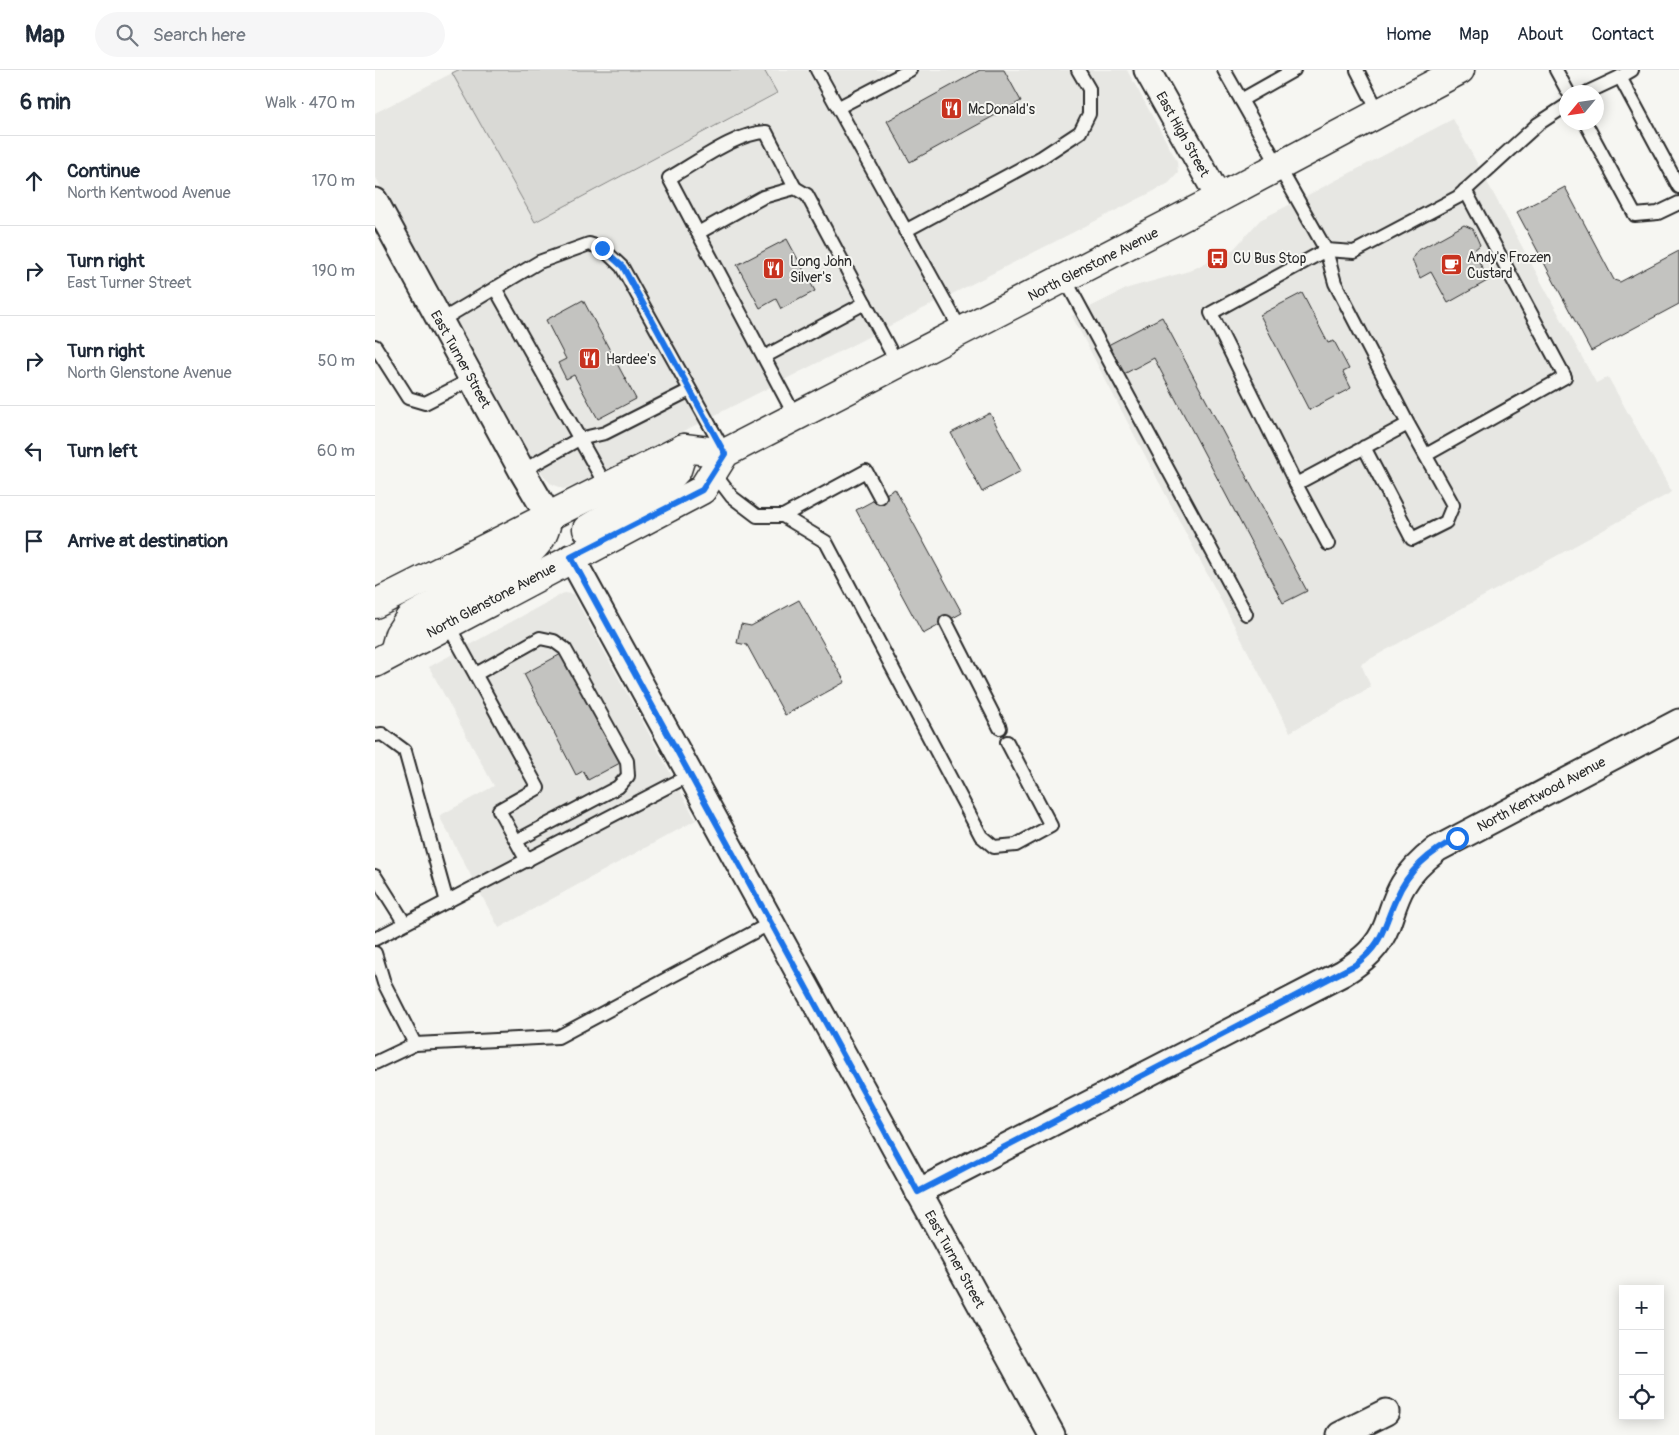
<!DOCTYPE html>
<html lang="en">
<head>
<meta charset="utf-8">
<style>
	body { margin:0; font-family:Pangolin,sans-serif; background:#f6f6f7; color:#1f2937 }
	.controls { position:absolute; right:15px; bottom:15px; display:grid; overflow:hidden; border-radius:0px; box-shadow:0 2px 12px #0003 }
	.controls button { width:45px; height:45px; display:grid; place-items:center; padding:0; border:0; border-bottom:1px solid #e0e1e3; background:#fff; color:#1f2937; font:25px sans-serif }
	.compass { position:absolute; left:1184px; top:15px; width:45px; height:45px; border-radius:50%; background:#fff; box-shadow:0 2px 12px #0003; rotate:241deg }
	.stop { position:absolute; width:15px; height:15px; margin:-11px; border:4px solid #1a73e8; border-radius:50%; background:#fff }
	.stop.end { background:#1a73e8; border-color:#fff; box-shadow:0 1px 5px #0008 }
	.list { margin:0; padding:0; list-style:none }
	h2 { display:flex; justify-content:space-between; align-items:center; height:65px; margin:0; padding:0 20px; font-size:21px }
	h2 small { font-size:16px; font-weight:400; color:#747a83 }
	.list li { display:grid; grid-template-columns:32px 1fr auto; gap:15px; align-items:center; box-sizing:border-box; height:90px; padding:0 20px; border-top:1px solid #e0e1e3 }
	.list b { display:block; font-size:19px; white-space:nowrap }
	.list p { margin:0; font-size:16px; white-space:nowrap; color:#747a83 }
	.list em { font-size:16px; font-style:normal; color:#747a83 }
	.icon { flex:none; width:28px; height:28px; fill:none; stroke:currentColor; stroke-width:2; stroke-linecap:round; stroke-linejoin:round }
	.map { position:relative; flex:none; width:1304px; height:1365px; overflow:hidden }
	header { display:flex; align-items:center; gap:30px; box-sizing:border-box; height:70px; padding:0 25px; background:#fff; border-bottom:1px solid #e0e1e3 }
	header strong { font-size:24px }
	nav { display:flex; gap:28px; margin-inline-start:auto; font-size:18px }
	.search { width:350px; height:45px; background:#f6f6f7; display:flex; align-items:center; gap:12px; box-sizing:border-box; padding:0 18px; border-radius:28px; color:#747a83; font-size:19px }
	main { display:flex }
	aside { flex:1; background:#fff }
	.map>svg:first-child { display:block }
	.built { fill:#e7e7e3 }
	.green { fill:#d9d9d5; stroke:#828280 }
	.building { fill:#c3c3c0; stroke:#2b2b2b }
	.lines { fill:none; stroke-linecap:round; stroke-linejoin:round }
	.service-casing { stroke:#2b2b2b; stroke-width:16 }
	.minor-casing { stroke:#2b2b2b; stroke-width:29 }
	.primary-casing { stroke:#2b2b2b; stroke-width:31 }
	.service { stroke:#f6f6f2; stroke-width:12 }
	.minor { stroke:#f6f6f2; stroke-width:25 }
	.primary { stroke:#f6f6f2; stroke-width:28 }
	.route { stroke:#1a73e8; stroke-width:6 }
	.labels { text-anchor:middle; stroke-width:4; stroke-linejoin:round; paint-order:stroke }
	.poi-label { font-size:14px; fill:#2b2b2b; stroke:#f6f6f2; text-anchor:start }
	.street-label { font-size:14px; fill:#2b2b2b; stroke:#f6f6f2 }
</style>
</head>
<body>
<header>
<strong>Map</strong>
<div class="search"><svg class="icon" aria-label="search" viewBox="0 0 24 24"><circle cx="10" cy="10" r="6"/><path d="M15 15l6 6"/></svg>Search here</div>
<nav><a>Home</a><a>Map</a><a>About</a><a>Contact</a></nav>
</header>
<main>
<aside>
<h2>6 min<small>Walk · 470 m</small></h2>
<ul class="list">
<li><svg class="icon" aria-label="ahead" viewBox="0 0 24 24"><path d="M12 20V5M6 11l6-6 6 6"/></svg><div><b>Continue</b><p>North Kentwood Avenue</p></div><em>170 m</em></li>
<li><svg class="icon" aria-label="right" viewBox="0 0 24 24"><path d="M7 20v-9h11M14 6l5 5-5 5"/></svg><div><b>Turn right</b><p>East Turner Street</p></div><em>190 m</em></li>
<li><svg class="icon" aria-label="right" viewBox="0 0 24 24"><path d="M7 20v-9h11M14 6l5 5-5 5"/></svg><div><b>Turn right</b><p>North Glenstone Avenue</p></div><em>50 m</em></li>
<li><svg class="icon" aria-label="left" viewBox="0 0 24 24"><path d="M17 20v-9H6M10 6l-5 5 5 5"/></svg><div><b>Turn left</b></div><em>60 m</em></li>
<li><svg class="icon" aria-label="arrive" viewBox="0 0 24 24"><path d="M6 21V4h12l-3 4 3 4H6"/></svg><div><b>Arrive at destination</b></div></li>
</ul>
</aside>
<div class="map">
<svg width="1304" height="1365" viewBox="0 0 1304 1365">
	<rect width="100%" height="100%" fill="#f6f6f2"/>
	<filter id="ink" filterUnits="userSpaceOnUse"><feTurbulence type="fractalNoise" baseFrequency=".02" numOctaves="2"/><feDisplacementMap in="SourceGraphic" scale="10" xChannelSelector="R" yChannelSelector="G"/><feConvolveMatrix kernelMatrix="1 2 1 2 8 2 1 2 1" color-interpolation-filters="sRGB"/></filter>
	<g filter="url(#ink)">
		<g class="built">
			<polygon points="389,0 752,0 802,91 803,103 794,113 781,120 205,414 188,419 175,413 161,396 0,106 0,43 77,3 161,152 402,24"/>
			<polygon points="1078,49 1221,313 1233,307 1297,422 986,594 996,617 915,662 697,246 753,218 814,201 858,180 885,150"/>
			<polygon points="189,523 198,524 321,750 124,858 64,746 119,716 54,597"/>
		</g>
		<polygon class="green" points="83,0 389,0 402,23 160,152 77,3"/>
		<g class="building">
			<polygon points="605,0 629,0 646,31 535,92 512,51"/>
			<polygon points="1190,117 1239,210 1245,212 1304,181 1304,234 1216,281 1142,142"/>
			<polygon points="1089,155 1098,159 1105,175 1098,181 1114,210 1073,233 1056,202 1045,208 1037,189 1042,181"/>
			<polygon points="412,169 440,221 406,239 401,229 385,238 362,195"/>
			<polygon points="927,223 953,273 959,271 974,299 968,302 976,318 934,340 885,245"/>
			<polygon points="208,230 261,329 223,349 199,305 191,309 183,293 191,289 171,250"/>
			<polygon points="787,247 932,521 908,533 779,288 749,304 733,275"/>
			<polygon points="615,343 646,401 607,422 576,363"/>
			<polygon points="520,419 587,543 548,564 481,440"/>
			<polygon points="424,530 470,612 410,645 372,575 362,573 366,554 376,556"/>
			<polygon points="188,583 245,693 213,710 208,701 201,705 149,604"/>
		</g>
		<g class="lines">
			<defs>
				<g id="service">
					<polyline points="442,0 587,262"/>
					<polyline points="849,0 951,180 979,182 1083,127 1163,54 1192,35"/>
					<polyline points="982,0 1004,43"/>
					<polyline points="1181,0 1193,22"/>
					<polyline points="1245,7 1257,0"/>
					<polyline points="1213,22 1245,7 1304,117"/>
					<polyline points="866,30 919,0"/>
					<polyline points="464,37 535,0"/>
					<polyline points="1210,52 1260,145 1283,143 1304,133"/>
					<polyline points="530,161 667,87 705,62 714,44 714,19 703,0"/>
					<path d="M323 163 294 108C321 93 360 63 391 62L420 118"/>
					<polyline points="690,209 871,544"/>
					<polyline points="120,218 231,416"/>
					<polyline points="65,251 164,192 214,174 227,178 247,197 349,381"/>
					<polyline points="0,276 33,328 50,333 97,309"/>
					<polyline points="389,287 490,233"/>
					<polyline points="421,348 323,163 388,127 420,118 432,125 523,295"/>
					<polyline points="989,377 1037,469 1071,452 1078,435 1033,354 921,414 836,243 951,180 960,213 1033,354"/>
					<polyline points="1051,385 1190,307 1090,120"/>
					<polyline points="147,401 204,369 230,363 315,320"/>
					<polyline points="338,402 357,427 382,446 408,446 491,401 505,427"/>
					<polyline points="921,414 953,474"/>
					<polyline points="408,446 451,472 606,766 619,777 641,775 676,756 632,672"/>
					<polyline points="571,552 625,658"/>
					<polyline points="72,553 163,718 124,740 152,791"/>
					<polyline points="101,604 165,568 179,571 190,579 252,691 253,706 243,717 141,771"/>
					<polyline points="0,665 7,664 30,681 72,832"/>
					<polyline points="0,806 29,852"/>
					<polyline points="0,869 315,705"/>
					<polyline points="0,883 9,913 40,974"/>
					<polyline points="0,993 40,974 183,967 396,853"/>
				</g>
				<g id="minor">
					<polyline points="772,0 844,128"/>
					<polyline points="0,131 147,401 173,445"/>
					<polyline points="196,487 677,1365"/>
					<path d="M543 1122 968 903C987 891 1004 877 1012 855 1017 842 1020 828 1028 815 1036 801 1049 789 1062 779L1304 652"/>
					<polyline points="965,1365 1011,1342"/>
				</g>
				<g id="primary">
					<polyline points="212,459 290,413 302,400 309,378"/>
					<polyline points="0,534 309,378 350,383"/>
					<path d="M19 582 24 564 34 549 155 481C167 470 171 461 173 445"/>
					<polyline points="0,593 327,420 350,383 844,128 1085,0"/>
				</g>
			</defs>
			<use href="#service" class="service-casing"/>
			<use href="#minor" class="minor-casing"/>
			<use href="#primary" class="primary-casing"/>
			<use href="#service" class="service"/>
			<use href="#minor" class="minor"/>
			<use href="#primary" class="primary"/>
		</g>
	</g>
	<g class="lines" filter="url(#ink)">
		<path class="route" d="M227 178 248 197 350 384 327 420 196 487 543 1122 980 895C1009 873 1007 859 1021 829 1033 800 1055 782 1082 768"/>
	</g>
	<defs>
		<symbol id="restaurant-square" viewBox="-11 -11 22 22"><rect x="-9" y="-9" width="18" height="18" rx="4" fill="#c8321e" stroke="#f6f6f2"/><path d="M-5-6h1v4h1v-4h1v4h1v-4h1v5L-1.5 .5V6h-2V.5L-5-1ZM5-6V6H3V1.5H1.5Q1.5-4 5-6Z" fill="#fff"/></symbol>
		<symbol id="bus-square" viewBox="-11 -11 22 22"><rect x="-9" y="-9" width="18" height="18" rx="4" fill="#c8321e" stroke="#f6f6f2"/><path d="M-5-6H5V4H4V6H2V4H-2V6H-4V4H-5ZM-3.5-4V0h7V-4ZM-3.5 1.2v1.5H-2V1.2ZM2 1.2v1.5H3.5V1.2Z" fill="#fff"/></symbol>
		<symbol id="cafe-square" viewBox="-11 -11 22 22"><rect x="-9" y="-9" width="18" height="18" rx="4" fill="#c8321e" stroke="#f6f6f2"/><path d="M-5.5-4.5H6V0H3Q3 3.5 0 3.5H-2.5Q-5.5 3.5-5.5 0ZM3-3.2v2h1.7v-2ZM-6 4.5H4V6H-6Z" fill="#fff"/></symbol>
	</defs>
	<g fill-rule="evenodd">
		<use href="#restaurant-square" x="564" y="26" width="25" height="25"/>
		<use href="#bus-square" x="830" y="176" width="25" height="25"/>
		<use href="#cafe-square" x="1064" y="182" width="25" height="25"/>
		<use href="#restaurant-square" x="386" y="186" width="25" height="25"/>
		<use href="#restaurant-square" x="202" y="276" width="25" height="25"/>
	</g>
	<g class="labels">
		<g class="poi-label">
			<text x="593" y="44">McDonald's</text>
			<text x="1092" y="192">Andy's Frozen<tspan x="1092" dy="16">Custard</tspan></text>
			<text x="858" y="193">CU Bus Stop</text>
			<text x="415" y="196">Long John<tspan x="415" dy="16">Silver's</tspan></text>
			<text x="231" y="294">Hardee's</text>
		</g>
		<g class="street-label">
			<text transform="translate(808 64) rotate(61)" y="5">East High Street</text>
			<text transform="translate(718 194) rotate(-27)" y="5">North Glenstone Avenue</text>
			<text transform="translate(86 289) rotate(61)" y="5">East Turner Street</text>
			<text transform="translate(116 530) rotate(-28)" y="5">North Glenstone Avenue</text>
			<text transform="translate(1166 724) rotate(-28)" y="5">North Kentwood Avenue</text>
			<text transform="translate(580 1189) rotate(61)" y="5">East Turner Street</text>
		</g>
	</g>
</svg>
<div class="controls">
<button>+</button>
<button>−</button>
<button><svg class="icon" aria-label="locate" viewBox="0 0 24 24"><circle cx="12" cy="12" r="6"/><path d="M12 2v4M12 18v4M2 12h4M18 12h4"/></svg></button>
</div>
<svg class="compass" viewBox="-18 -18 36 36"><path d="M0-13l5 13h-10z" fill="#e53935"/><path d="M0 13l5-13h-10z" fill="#747a83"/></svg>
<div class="stop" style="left:1082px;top:768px"></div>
<div class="stop end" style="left:227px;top:178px"></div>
</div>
</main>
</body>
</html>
